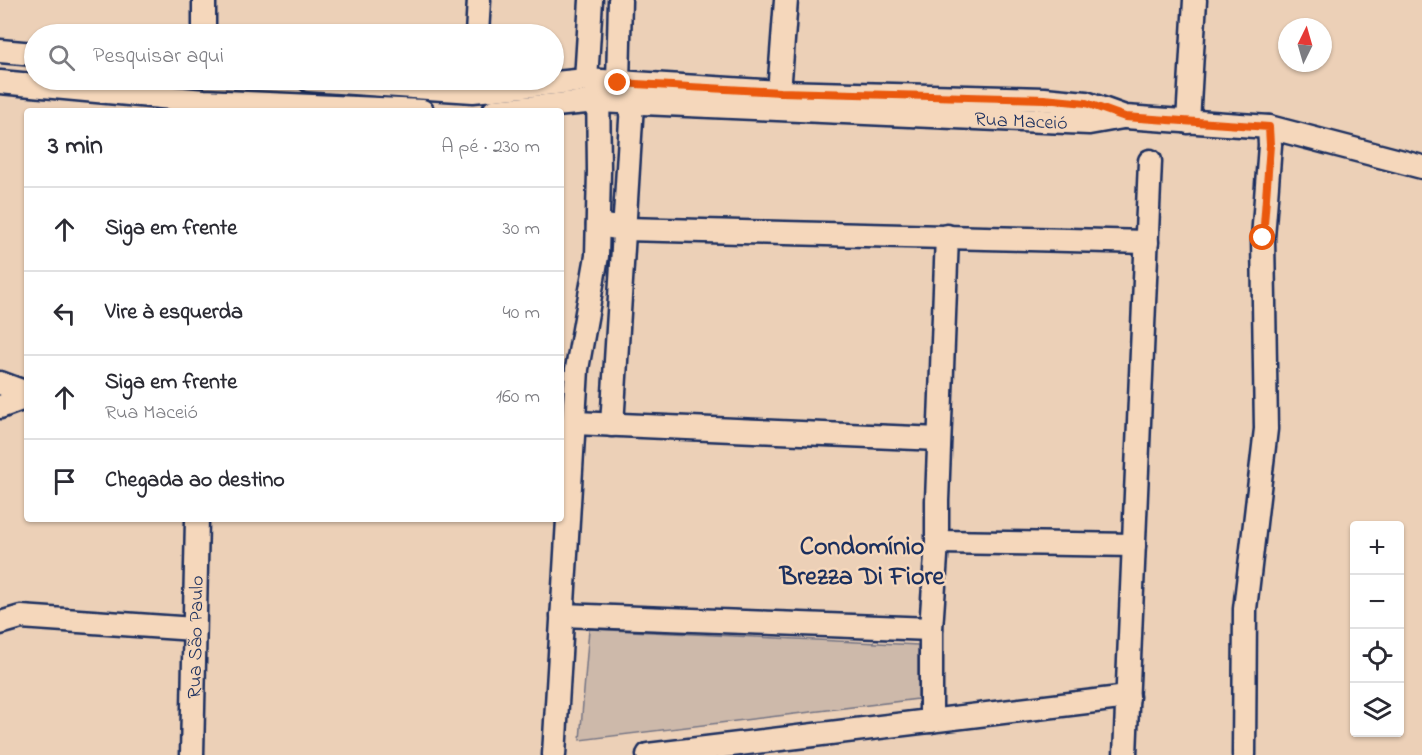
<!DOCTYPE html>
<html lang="pt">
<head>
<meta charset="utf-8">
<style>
	body { margin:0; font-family:"Indie Flower",sans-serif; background:#f2f2f3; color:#2b2b33 }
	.controls { position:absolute; right:18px; bottom:18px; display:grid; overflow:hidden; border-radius:6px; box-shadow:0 2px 4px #0004 }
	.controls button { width:54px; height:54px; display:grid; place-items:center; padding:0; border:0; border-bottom:2px solid #e1e1e2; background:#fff; color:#2b2b33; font:30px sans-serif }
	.compass { position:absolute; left:1278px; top:18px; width:54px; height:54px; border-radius:50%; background:#fff; box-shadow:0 2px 4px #0004; rotate:5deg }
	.stop { position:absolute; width:18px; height:18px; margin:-14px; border:4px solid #ea580c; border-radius:50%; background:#fff }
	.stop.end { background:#ea580c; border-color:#fff; box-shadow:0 2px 6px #0008 }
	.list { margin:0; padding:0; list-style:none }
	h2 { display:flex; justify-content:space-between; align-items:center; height:78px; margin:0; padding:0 24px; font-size:26px }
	h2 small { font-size:20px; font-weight:400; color:#7c7c81 }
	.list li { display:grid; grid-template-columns:39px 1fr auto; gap:18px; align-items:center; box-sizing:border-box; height:84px; padding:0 24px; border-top:2px solid #e1e1e2 }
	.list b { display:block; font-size:22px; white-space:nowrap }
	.list p { margin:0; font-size:20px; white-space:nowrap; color:#7c7c81 }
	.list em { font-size:20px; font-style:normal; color:#7c7c81 }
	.icon { flex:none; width:33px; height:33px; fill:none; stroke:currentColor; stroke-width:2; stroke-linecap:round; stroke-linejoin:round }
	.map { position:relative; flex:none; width:1422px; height:755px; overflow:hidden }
	.search { position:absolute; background:#fff; box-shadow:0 2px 4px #0004; left:24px; top:24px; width:540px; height:66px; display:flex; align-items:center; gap:15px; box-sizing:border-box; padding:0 21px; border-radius:33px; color:#7c7c81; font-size:22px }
	.panel { position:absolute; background:#fff; box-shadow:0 2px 4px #0004; left:24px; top:108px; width:540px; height:414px; border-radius:6px }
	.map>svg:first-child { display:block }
	.green { fill:#cdb9aa; stroke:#747484; stroke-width:1.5 }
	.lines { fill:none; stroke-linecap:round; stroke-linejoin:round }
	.minor-casing { stroke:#1b2f5e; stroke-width:27 }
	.minor { stroke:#f5d7bb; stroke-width:22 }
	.route { stroke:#ea580c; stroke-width:8 }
	.labels { text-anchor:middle; stroke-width:5; stroke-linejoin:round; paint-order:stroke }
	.street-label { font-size:20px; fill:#1b2f5e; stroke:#f5d7bb }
	.district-label { font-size:26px; font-weight:bold; fill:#1b2f5e; stroke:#f5d7bb }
</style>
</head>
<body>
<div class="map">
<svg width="1422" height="755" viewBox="0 0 1422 755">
	<rect width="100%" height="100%" fill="#ecd0b7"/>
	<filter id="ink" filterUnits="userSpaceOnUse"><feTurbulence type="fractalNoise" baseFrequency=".0167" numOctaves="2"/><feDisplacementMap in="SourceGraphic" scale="12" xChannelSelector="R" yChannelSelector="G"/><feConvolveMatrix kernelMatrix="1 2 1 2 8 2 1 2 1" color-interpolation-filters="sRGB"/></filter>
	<g filter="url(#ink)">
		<polygon class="green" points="589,629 918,645 918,699 580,740"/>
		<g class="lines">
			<defs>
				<g id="minor">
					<polyline points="204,34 204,0"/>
					<polyline points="477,34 479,0"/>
					<polyline points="0,51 34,54"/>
					<polyline points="309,80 473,91 586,80 780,92 1044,99 1086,103 1125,117 1269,127 1422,167"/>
					<polyline points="586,80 591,0"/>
					<polyline points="0,82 204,101 422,111"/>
					<polyline points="618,83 620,0"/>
					<polyline points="778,106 786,0"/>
					<path id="s1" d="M494 111 597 101 1089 123 1123 117"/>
					<polyline points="1188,122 1195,0"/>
					<polyline points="598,225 625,229 1147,242"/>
					<polyline points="0,383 27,393"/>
					<polyline points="0,407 27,397"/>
					<polyline points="575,423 939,439"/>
					<polyline points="612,425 633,88"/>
					<polyline points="937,542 1134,545"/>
					<polyline points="562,615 931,629"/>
					<polyline points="0,623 21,617 194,629"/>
					<polyline points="931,721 931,629 937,542 937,501 947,236"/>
					<path id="s2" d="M192 755 197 519"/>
					<polyline points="554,755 577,369 597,256 599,171 598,81"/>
					<polyline points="648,755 1128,697"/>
					<polyline points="1125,755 1150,161"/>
					<polyline points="1244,755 1245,609 1266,429 1263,238 1270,145 1269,127"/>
				</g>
			</defs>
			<use href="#minor" class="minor-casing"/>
			<use href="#minor" class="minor"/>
		</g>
	</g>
	<g class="lines" filter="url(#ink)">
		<polyline class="route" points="618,83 780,92 1044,99 1086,103 1125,117 1269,127 1270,145 1263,238"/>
	</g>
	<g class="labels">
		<g class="street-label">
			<text dy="7" stroke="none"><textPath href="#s1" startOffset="528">Rua Maceió</textPath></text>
			<text dy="7" stroke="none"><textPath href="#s2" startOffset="118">Rua São Paulo</textPath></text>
		</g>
		<g class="district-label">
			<text x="862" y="554">Condomínio<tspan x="862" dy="30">Brezza Di Fiore</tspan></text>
		</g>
	</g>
</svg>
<div class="controls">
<button>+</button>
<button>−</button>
<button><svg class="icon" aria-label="locate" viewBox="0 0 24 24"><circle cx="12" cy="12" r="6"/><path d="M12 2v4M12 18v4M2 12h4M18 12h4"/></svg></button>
<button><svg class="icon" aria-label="layers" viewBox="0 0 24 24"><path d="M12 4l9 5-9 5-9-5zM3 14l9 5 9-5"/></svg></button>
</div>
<svg class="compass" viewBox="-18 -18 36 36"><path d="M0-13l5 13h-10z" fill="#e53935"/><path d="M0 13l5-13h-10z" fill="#7c7c81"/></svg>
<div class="stop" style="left:1263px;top:238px"></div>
<div class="stop end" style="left:618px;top:83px"></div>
<div class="search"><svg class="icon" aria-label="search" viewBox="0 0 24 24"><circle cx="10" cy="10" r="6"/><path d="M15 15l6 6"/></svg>Pesquisar aqui</div>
<section class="panel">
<h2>3 min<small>A pé · 230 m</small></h2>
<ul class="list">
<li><svg class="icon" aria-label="ahead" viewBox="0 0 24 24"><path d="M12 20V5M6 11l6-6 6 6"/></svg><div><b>Siga em frente</b></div><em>30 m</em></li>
<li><svg class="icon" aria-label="left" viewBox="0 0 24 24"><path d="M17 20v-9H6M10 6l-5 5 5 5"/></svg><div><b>Vire à esquerda</b></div><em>40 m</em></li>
<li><svg class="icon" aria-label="ahead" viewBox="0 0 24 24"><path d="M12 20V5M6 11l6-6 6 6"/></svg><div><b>Siga em frente</b><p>Rua Maceió</p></div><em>160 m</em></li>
<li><svg class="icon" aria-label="arrive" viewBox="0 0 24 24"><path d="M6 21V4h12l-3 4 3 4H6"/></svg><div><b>Chegada ao destino</b></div></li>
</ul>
</section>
</div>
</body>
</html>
